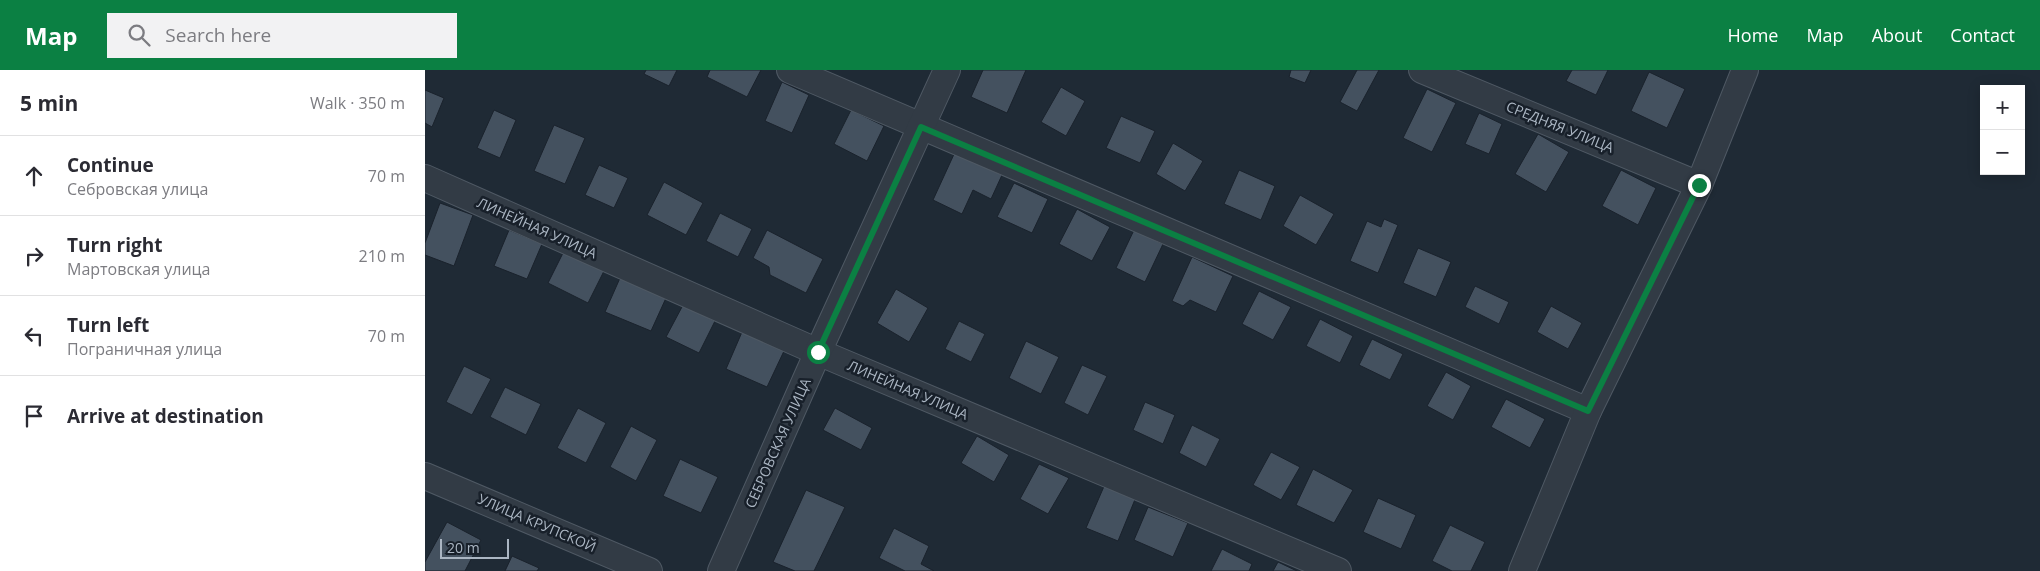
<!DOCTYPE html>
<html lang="en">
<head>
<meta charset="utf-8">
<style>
	body { margin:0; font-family:"Open Sans",sans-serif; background:#f2f2f3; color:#2b2b33 }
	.controls { position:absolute; right:15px; top:15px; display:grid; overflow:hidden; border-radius:0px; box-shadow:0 2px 12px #0003 }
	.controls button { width:45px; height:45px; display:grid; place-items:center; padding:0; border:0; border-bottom:1px solid #e1e1e2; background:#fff; color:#2b2b33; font:25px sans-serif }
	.scale { position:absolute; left:15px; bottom:12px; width:69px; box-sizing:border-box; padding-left:5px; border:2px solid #abb6c3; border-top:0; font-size:14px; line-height:18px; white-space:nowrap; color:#abb6c3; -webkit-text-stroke:4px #18202a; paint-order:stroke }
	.stop { position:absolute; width:15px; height:15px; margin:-11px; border:4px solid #0b8043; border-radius:50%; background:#fff }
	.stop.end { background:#0b8043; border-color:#fff; box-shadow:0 1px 5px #0008 }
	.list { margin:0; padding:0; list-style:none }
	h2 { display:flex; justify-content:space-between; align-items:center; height:65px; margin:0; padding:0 20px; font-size:21px }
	h2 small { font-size:16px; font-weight:400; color:#7c7c81 }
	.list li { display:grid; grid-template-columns:32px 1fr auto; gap:15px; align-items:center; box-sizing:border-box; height:80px; padding:0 20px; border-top:1px solid #e1e1e2 }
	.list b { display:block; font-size:19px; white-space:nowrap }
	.list p { margin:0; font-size:16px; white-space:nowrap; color:#7c7c81 }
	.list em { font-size:16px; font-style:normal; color:#7c7c81 }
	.icon { flex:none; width:28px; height:28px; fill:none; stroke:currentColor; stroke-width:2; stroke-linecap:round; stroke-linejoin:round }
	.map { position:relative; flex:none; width:1615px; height:501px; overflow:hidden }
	header { display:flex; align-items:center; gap:30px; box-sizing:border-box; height:70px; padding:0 25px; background:#0b8043; color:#fff }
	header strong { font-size:24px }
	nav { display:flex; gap:28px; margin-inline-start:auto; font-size:18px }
	.search { width:350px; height:45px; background:#f2f2f3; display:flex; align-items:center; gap:12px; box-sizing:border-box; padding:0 18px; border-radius:0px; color:#7c7c81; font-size:19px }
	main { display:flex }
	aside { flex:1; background:#fff }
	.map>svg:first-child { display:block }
	.building { fill:#44515f; stroke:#1a222c }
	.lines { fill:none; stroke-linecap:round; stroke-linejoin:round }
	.minor-casing { stroke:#4f5964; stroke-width:28 }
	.minor { stroke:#323b45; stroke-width:26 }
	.route { stroke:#0b8043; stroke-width:6 }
	.labels { text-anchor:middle; stroke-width:5; stroke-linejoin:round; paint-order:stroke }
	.street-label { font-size:14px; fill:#abb6c3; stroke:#18202a }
</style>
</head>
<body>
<header>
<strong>Map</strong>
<div class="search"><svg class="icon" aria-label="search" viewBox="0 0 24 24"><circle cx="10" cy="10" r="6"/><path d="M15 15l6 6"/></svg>Search here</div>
<nav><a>Home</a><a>Map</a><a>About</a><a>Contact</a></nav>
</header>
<main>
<aside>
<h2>5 min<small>Walk · 350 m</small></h2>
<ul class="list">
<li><svg class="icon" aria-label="ahead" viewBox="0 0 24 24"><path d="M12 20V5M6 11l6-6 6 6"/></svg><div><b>Continue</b><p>Себровская улица</p></div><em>70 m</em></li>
<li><svg class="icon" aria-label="right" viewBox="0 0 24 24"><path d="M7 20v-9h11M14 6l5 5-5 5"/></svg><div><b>Turn right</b><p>Мартовская улица</p></div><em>210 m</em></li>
<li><svg class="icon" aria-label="left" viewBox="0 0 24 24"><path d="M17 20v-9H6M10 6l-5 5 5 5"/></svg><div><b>Turn left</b><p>Пограничная улица</p></div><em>70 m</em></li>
<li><svg class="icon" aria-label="arrive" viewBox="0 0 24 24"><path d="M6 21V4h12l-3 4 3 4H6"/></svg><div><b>Arrive at destination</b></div></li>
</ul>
</aside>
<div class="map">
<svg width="1615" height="501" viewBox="0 0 1615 501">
	<rect width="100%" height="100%" fill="#1f2a35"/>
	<g class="building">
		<polygon points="221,0 252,0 244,16 219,4"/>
		<polygon points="285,0 336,0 322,27 282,7"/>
		<polygon points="558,0 601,0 582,43 546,27"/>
		<polygon points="866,0 886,0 880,13 864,7"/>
		<polygon points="932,0 954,0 932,41 915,32"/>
		<polygon points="1147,0 1183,0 1171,25 1141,11"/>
		<polygon points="1224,2 1260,19 1242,58 1206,41"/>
		<polygon points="357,12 384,25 367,63 340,51"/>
		<polygon points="636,17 660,31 641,66 616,52"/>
		<polygon points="1002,19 1031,33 1007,82 978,68"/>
		<polygon points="0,20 19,28 7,57 0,53"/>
		<polygon points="69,40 91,50 75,88 52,78"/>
		<polygon points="426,40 459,56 442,91 409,74"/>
		<polygon points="1054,43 1077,54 1064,84 1040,74"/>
		<polygon points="696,46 730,61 715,93 681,78"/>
		<polygon points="129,55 160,68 140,114 109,101"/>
		<polygon points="1113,64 1144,82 1121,122 1090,104"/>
		<polygon points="748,73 778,91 760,121 731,104"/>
		<polygon points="530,82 577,105 566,129 548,120 537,144 508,130"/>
		<polygon points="174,95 203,108 189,138 160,125"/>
		<polygon points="814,100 850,116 836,150 799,134"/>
		<polygon points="1196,100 1231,118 1213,155 1177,136"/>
		<polygon points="239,112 278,133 261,165 222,145"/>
		<polygon points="589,113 623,129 607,163 572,147"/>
		<polygon points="875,125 909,144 891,175 858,156"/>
		<polygon points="15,133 48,145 29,196 0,185 0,173"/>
		<polygon points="652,139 685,157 667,191 634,174"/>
		<polygon points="295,143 327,159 313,187 281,171"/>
		<polygon points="959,149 973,155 953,203 925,191 942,151 956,157"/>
		<polygon points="84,160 117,174 102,209 69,196"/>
		<polygon points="342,160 398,189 381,223 345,205 344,197 328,188"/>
		<polygon points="709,160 738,174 720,212 691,198"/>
		<polygon points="993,178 1026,192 1011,227 978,213"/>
		<polygon points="139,181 179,201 163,233 123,213"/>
		<polygon points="767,187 808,206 791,242 765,230 758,236 747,231"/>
		<polygon points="195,208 241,228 226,261 180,242"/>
		<polygon points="1050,216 1084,232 1074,254 1040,237"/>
		<polygon points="471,219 503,238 484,272 452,253"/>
		<polygon points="834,221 866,237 848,270 817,254"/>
		<polygon points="258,235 290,251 274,283 241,267"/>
		<polygon points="1126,236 1157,253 1143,279 1112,262"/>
		<polygon points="895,249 928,266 915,293 881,276"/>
		<polygon points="534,251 560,264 546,292 520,279"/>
		<polygon points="317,262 359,281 342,317 301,299"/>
		<polygon points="947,269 978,284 965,310 934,295"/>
		<polygon points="601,271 634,287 616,324 584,308"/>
		<polygon points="657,295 682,306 663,345 639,333"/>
		<polygon points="39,296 66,309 47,345 21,332"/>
		<polygon points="1021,302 1046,316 1028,350 1002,336"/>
		<polygon points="80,317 116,334 101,365 65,347"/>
		<polygon points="1081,329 1120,349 1105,378 1066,357"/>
		<polygon points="720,332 750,345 738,374 708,360"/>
		<polygon points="153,338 181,353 161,393 132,378"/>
		<polygon points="410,338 447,358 436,380 398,360"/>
		<polygon points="767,355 795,369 781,397 754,383"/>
		<polygon points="206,356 232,370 211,411 185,397"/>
		<polygon points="552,366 584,385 569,412 536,393"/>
		<polygon points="846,382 875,397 856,430 828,415"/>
		<polygon points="255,389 293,407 276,443 238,426"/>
		<polygon points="614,394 644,408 623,444 595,429"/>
		<polygon points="888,399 928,420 909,453 871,435"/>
		<polygon points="680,414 711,427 693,471 661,458"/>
		<polygon points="381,420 420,437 389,501 370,501 348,492"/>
		<polygon points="953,428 991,445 976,479 938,462"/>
		<polygon points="723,437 763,453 748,487 709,470"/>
		<polygon points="22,452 56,470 40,501 0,501 0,492"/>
		<polygon points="1025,455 1060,472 1046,501 1027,501 1007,491"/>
		<polygon points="469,458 504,476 496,494 509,501 480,501 454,488"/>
		<polygon points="797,479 827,494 824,501 786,501"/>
		<polygon points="87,486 114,498 112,501 80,501"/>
		<polygon points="853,492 872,501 848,501"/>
	</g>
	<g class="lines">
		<defs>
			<g id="minor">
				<polyline points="365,0 1163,341"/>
				<polyline points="997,0 1274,115"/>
				<polyline points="0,108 393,282 913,501"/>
				<polyline points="0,406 224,501"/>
				<polyline points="296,501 393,282 522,0"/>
				<polyline points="1097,501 1163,341 1274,115 1320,0"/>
			</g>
		</defs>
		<use href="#minor" class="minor-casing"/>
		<use href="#minor" class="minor"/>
	</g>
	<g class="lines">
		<polyline class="route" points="393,282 496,57 1163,341 1274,115"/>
	</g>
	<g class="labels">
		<g class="street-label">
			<text transform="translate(1135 57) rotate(22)" y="5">СРЕДНЯЯ УЛИЦА</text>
			<text transform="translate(112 158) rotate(24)" y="5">ЛИНЕЙНАЯ УЛИЦА</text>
			<text transform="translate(483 320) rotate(23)" y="5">ЛИНЕЙНАЯ УЛИЦА</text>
			<text transform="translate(353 373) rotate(-66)" y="5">СЕБРОВСКАЯ УЛИЦА</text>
			<text transform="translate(112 453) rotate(23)" y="5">УЛИЦА КРУПСКОЙ</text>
		</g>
	</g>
</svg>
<div class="controls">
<button>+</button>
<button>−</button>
</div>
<div class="scale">20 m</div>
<div class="stop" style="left:393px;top:282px"></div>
<div class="stop end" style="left:1274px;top:115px"></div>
</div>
</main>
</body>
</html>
